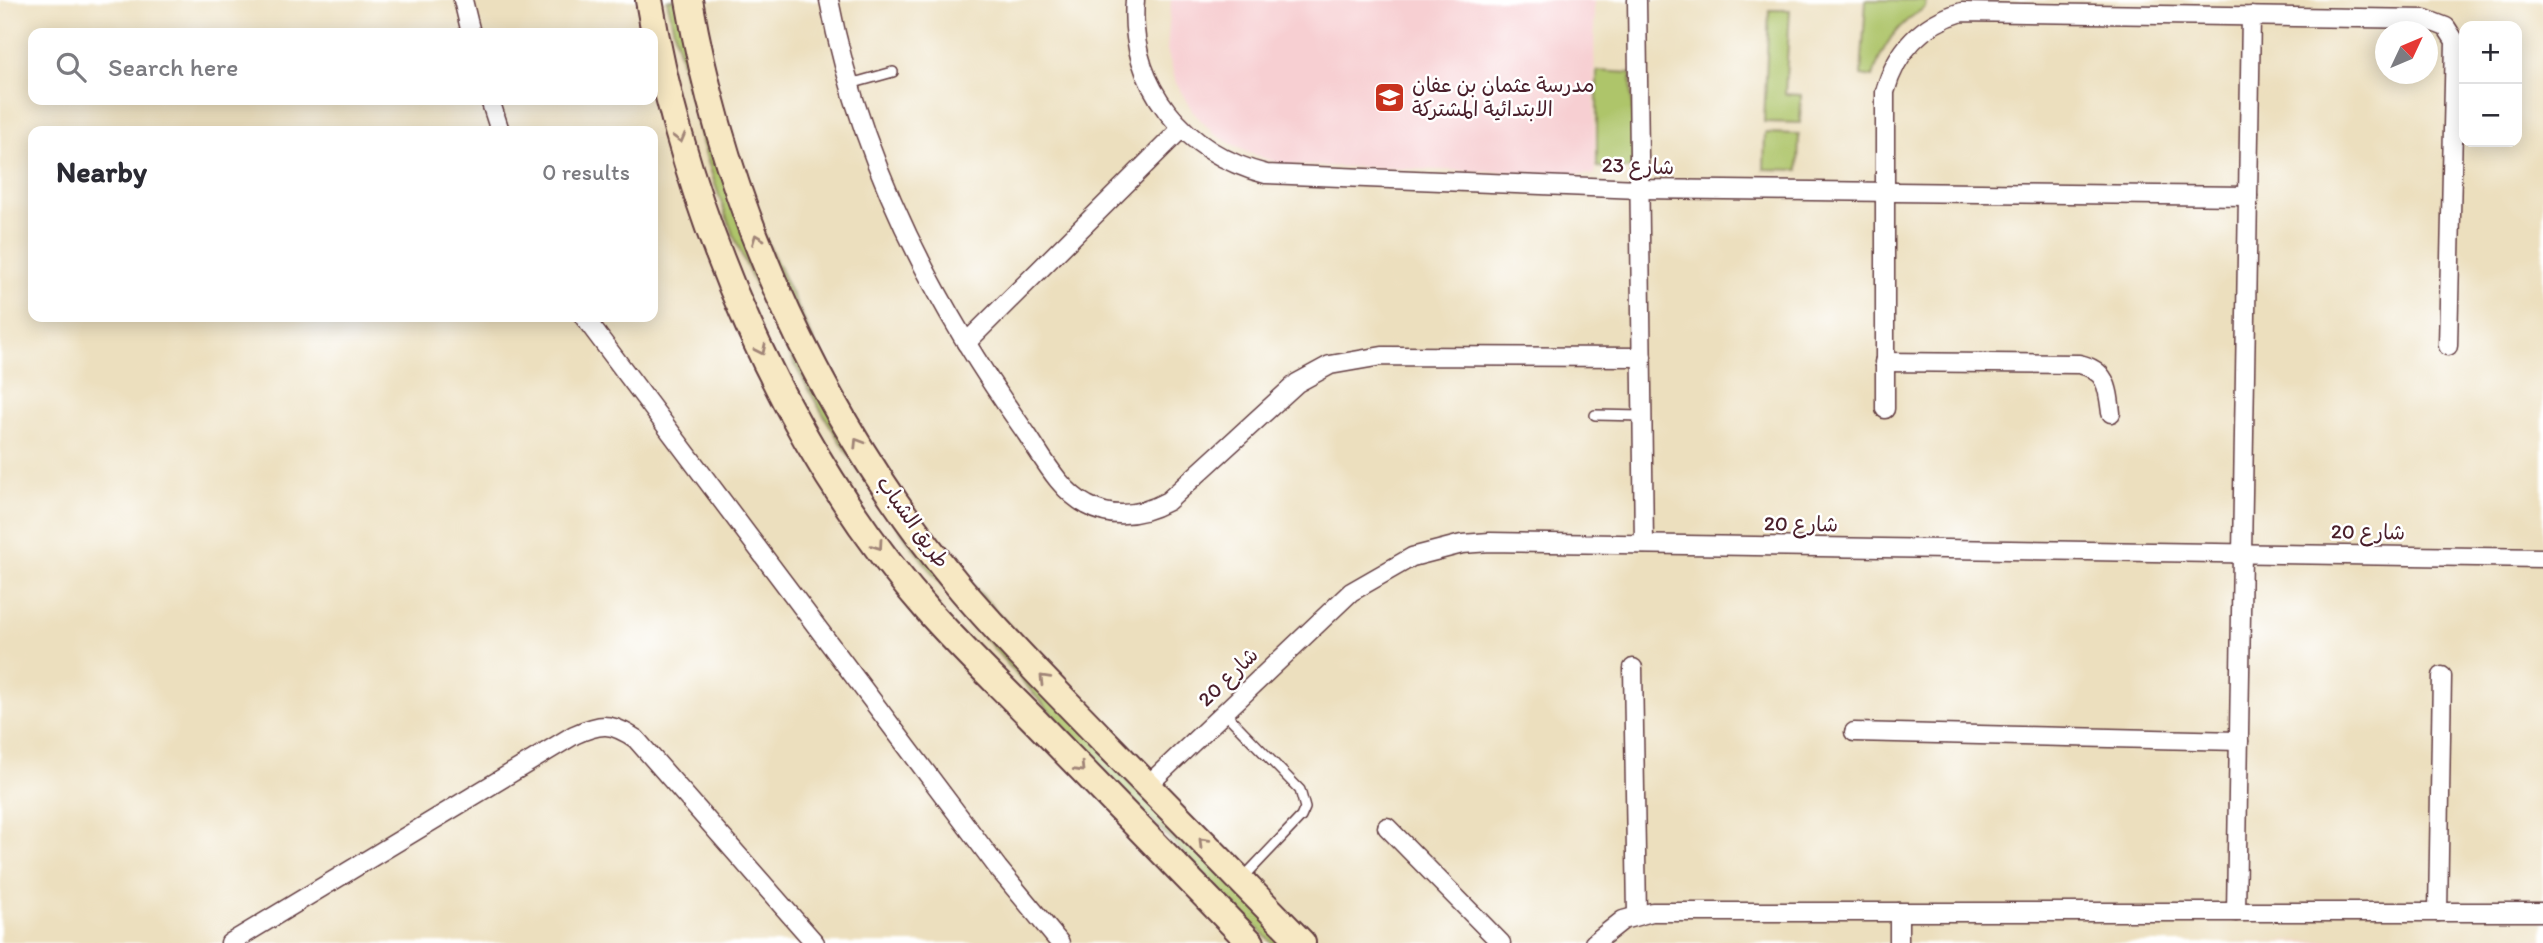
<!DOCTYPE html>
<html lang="en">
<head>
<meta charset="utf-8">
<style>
	body { margin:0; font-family:Itim,"Playpen Sans Arabic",sans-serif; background:#f7f7f7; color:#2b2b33 }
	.controls { position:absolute; right:21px; top:21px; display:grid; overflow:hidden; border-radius:14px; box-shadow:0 4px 18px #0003 }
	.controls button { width:63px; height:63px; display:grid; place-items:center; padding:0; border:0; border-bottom:2px solid #e1e1e2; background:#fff; color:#2b2b33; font:35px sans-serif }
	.compass { position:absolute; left:2375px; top:21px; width:63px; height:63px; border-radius:50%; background:#fff; box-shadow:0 4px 18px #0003; rotate:46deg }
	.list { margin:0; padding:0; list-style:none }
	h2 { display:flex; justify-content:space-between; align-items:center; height:91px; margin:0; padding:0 28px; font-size:30px }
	h2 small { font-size:23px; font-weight:400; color:#7c7c81 }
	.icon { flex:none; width:38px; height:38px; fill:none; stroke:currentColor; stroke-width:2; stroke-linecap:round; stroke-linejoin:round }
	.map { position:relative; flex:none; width:2543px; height:943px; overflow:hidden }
	.search { position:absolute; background:#fff; box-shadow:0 4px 18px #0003; left:28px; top:28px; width:630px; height:77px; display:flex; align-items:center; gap:18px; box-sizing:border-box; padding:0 24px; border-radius:14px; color:#7c7c81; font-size:26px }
	.panel { position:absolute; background:#fff; box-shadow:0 4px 18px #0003; left:28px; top:126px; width:630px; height:196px; border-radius:14px }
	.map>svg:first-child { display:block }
	.built { fill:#f7cfd2 }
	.green { fill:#aec56a; stroke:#7c724a; stroke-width:2 }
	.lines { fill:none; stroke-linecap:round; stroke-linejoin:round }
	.lane-casing { stroke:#623c41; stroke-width:12 }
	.street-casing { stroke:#623c41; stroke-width:21 }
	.secondary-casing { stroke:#623c41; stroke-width:30 }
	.lane { stroke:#fff; stroke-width:9 }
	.street { stroke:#fff; stroke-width:18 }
	.secondary { stroke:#f7e8c3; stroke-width:26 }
	.oneway { stroke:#a08477 }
	.labels { text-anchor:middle; stroke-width:5; stroke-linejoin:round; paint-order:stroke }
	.poi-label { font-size:21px; fill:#4a1f2b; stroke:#fff; text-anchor:start }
	.street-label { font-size:21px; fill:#4a1f2b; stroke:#fff }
</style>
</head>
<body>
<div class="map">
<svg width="2543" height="943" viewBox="0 0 2543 943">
	<rect width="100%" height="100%" fill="#fff"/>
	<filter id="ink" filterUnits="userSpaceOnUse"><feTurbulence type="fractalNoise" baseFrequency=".0143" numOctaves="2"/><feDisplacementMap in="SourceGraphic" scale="14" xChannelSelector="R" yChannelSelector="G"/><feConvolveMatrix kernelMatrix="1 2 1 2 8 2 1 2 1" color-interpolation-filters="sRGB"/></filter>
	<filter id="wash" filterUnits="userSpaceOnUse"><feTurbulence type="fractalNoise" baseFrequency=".00686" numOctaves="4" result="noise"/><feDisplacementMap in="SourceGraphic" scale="28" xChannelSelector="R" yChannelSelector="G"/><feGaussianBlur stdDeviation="1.57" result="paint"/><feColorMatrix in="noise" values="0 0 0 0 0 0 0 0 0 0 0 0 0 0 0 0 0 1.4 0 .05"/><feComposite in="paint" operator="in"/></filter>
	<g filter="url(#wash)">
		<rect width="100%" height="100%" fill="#ecdfbe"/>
		<g class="built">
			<polygon points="1171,0 1594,0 1595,175 1283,165 1246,152 1214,134 1193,112 1176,83 1167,50"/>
			<polygon points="2543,939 2543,943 2215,942"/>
		</g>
		<g class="green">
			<path d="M667 0H684L717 136 880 481 1293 943H1272C1064 730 863 537 743 258 707 175 687 88 667 0Z"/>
			<path d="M1866 0H1926L1925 8C1898 23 1881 47 1873 77L1861 75Z"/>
			<polygon points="1769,10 1790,10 1785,94 1801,95 1800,123 1764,122"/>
			<polygon points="1597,71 1631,73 1634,162 1629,169 1597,167"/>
			<polygon points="1765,133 1799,134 1798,170 1764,169"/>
		</g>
	</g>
	<g filter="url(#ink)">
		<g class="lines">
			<defs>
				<g id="lane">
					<polyline points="850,84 893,72"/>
					<polyline points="1595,415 1643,416"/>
					<polyline points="1224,712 1300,790 1305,808 1301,817 1243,878"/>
				</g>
				<g id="street">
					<polyline points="463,0 471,33"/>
					<path d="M829 0C859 158 933 303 1026 433 1043 458 1060 491 1087 505 1114 520 1142 515 1168 501L1297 383 1330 365 1382 356 1642 357"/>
					<path d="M1135 0C1128 86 1184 153 1266 174L1639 189 2248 196"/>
					<polyline points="1637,0 1644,544"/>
					<polyline points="490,100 500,131"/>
					<polyline points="584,317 998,868 1060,943"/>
					<polyline points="966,343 1181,129"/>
					<path d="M1884 362 2079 364C2107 370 2108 388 2111 413"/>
					<path d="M1885 409V92C1896 51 1921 24 1962 12L2425 19 2446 27 2455 41 2448 346"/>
					<polyline points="1633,668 1637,915"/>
					<polyline points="1854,732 2239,741"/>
					<polyline points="1148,785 1351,592 1412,557 1462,544 1490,542 2543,558"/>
					<polyline points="1387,827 1501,943"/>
					<polyline points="1899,912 1899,943"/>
					<polyline points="2236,912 2251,16"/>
					<polyline points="2438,912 2442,676"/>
					<path d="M230 943 574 735C601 723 611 722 636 739L815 943"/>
					<polyline points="1594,943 1623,920 1652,912 2543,912"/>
				</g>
				<g id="secondary">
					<path d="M649 0C685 215 785 449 931 614 965 652 1003 688 1039 725 1110 798 1180 870 1251 943"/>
					<path d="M689 0C726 214 823 423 962 590 1007 643 1056 691 1104 741 1170 808 1236 876 1302 943"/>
				</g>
			</defs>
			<use href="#lane" class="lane-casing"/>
			<use href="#street" class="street-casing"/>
			<use href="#secondary" class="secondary-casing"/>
			<use href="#lane" class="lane"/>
			<use href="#street" class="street"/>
			<use href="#secondary" class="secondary"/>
		</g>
		<defs><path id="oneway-chevron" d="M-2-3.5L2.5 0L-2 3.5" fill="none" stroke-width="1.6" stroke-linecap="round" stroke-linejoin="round" transform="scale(1.75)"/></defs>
		<g class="oneway">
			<use href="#oneway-chevron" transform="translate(680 138) rotate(75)"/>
			<use href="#oneway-chevron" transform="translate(757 239) rotate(-111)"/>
			<use href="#oneway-chevron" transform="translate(761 350) rotate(64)"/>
			<use href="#oneway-chevron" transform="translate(858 443) rotate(-122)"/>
			<use href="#oneway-chevron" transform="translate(878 545) rotate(55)"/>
			<use href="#oneway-chevron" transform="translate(1044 679) rotate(-134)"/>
			<use href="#oneway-chevron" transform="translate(1080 768) rotate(46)"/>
			<use href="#oneway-chevron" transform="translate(1203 842) rotate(-134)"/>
		</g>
	</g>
	<defs>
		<symbol id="school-square" viewBox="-11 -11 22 22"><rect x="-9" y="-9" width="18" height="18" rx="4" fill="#c8321e" stroke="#fff"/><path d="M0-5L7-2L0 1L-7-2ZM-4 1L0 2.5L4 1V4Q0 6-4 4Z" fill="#fff"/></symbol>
	</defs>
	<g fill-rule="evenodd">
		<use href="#school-square" x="1372" y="80" width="35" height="35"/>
	</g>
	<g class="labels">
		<g class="poi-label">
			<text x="1412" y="92">مدرسة عثمان بن عفان<tspan x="1412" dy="24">الابتدائية المشتركة</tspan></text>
		</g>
		<g class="street-label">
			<text transform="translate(1638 166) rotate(2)" y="7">شارع 23</text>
			<text transform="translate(913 522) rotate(54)" y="7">طريق الشباب</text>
			<text transform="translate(1801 524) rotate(1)" y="7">شارع 20</text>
			<text transform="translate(2368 532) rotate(1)" y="7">شارع 20</text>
			<text transform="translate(1228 677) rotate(-44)" y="7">شارع 20</text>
		</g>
	</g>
</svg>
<div class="controls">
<button>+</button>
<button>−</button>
</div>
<svg class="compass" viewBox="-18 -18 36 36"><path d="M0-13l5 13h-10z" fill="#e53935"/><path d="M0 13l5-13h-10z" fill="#7c7c81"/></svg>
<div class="search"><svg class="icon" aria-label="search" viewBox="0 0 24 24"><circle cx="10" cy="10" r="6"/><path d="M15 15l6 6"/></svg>Search here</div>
<section class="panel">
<h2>Nearby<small>0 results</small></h2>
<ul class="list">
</ul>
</section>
</div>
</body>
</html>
